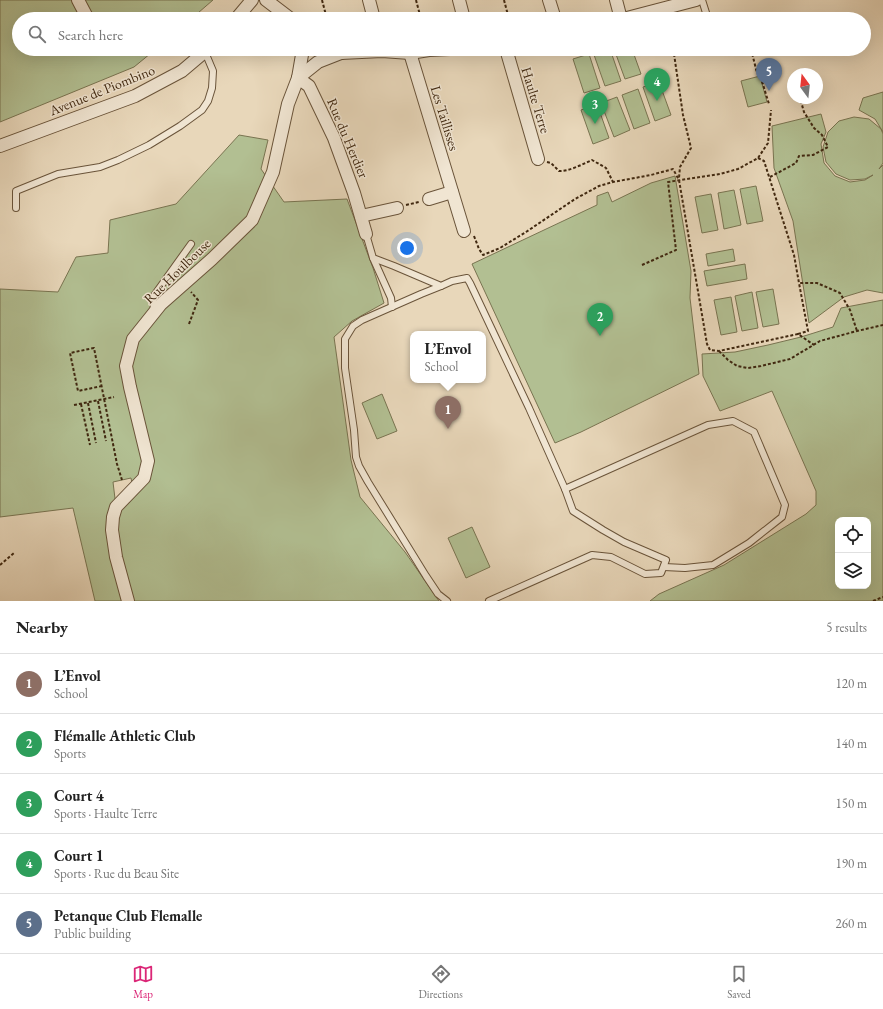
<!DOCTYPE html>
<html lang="en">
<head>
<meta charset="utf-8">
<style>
	body { margin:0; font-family:"EB Garamond",serif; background:#f6f6f6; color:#222 }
	.controls { position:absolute; right:12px; bottom:12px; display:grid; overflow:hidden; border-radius:8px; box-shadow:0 4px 16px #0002 }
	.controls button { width:36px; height:36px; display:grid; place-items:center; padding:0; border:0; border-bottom:1px solid #e0e0e0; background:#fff; color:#222; font:20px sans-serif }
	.compass { position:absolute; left:787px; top:68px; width:36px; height:36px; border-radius:50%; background:#fff; box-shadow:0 4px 16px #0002; rotate:345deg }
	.you { position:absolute; left:407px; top:248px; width:14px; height:14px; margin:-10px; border:3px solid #fff; border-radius:50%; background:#1a73e8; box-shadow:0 0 0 6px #1a73e833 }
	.badge { display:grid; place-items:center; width:26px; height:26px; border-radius:50%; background:#db2777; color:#fff; font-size:13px; font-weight:700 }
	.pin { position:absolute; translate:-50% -33px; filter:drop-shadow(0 1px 2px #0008) }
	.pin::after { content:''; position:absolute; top:21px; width:14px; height:12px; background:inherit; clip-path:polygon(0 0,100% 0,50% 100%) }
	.popup { position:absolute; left:410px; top:331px; width:76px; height:52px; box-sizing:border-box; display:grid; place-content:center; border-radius:8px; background:#fff; filter:drop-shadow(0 1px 3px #0005); font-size:13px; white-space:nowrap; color:#767676 }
	.popup b { font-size:15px; color:#222 }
	.popup::after { content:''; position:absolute; left:50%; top:100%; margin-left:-8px; border:8px solid transparent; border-top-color:#fff }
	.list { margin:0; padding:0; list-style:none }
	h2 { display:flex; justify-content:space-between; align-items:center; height:52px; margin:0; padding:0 16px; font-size:17px }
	h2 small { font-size:13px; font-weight:400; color:#767676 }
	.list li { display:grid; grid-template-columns:26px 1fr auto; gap:12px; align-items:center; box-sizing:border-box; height:60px; padding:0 16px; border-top:1px solid #e0e0e0 }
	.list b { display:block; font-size:15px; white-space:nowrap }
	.list p { margin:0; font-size:13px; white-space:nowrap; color:#767676 }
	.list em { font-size:13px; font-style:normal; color:#767676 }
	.icon { flex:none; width:22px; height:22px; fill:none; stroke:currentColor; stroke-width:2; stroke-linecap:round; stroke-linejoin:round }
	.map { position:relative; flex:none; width:883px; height:601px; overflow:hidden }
	.search { position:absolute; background:#fff; box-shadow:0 4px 16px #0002; left:12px; right:12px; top:12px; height:44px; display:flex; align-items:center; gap:10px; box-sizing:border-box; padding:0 14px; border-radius:22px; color:#767676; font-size:15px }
	.sheet { height:352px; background:#fff }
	nav { display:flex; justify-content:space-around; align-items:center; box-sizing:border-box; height:56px; border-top:1px solid #e0e0e0; background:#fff; font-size:11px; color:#767676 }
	nav a { display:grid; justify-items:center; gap:2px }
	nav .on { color:#db2777 }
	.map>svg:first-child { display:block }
	.green { fill:#b2bf92; stroke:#797451; fill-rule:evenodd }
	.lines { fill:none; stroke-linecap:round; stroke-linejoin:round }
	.service-casing { stroke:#6a543a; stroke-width:8 }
	.minor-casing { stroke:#6a543a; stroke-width:14 }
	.path { stroke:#402810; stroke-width:2; stroke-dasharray:3 2; stroke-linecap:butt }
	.service { stroke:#f0e5d2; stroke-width:6 }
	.minor { stroke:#f0e5d2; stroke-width:12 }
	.labels { text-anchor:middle; stroke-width:3; stroke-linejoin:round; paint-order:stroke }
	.street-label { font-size:14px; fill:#402810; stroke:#f0e5d2 }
</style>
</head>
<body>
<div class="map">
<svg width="883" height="601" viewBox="0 0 883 601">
	<rect width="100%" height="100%" fill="#e8d7ba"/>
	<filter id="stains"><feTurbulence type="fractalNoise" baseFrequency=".005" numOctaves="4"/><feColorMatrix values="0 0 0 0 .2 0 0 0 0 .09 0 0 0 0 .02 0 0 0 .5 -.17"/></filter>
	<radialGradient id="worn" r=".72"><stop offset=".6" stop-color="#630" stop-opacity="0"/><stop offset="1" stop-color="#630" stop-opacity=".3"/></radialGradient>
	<g class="green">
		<polygon points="0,0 213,0 191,19 19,19 19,49 156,49 134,67 0,122"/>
		<polygon points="603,49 610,49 621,81 605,86 593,52"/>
		<polygon points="614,49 632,49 641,74 625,79"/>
		<polygon points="589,54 600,88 584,93 573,59"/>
		<polygon points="760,76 767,102 748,107 741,81"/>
		<polygon points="659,82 671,115 655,121 643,87"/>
		<polygon points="638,89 650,123 634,129 622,95"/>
		<polygon points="883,92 883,132 875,119 859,110 863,98"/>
		<polygon points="617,97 630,130 614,137 601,103"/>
		<polygon points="597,104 609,138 593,144 581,110"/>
		<polygon points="821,114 826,132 821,144 824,163 835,176 850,182 865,180 873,175 865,179 850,180 836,174 826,162 823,147 828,132 839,121 854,117 869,119 881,129 883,134 883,163 879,169 883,165 883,293 867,290 844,297 809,323 793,221 774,168 772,126"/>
		<path d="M239 135 268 140 261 169 284 202 347 199 373 268 384 303 352 321 334 337 351 460 360 497 405 552 439 601H95L73 508 0 517V289L58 292 76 257 108 253 110 220 176 204ZM131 478 133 489 116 507 113 482Z"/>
		<polygon points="675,176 691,271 690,298 699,374 581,432 555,443 472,264 597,205 597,196 608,192 612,202 651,183"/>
		<polygon points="756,186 763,221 747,224 740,189"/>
		<polygon points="734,190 741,225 724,229 718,193"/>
		<polygon points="711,194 718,230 702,233 695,197"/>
		<polygon points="733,249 735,261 708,266 706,254"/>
		<polygon points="745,264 747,279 707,286 704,271"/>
		<polygon points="773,289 779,324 763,327 756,292"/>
		<polygon points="752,292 758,328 742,331 735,296"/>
		<polygon points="731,297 737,332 721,335 714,300"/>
		<path d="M883 300V601H650L659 594 724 565 806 514 816 505V491L772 391 720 411 703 376 702 354 735 352 768 345 801 337 833 327 841 308ZM838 520H868V586H838Z"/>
		<polygon points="382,394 397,431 377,439 362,403"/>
		<polygon points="472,527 490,567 466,578 448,538"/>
	</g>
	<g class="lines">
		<defs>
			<g id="service">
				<polyline points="702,0 708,19"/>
				<polyline points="16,208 16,191 58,174 100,167 118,160 149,145 180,126 202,110 208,101 212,88 213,71 205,52"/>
				<polyline points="366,234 373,258 394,266 441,286 452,281 467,278 470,283 529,408 565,489 573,511 603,530 624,542 666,560 661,573 645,574 611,557 592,555 489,601"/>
				<polyline points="373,258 391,298 392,307"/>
				<polyline points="441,286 421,294 362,320 353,326 345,339 345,368 354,430 356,457 359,466 368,482 426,576 438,594 447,601"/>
				<polyline points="154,311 153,297 191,244"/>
				<polyline points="565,489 708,425 733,421 754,432 785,505 782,517 749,543 713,565 685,568 664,567"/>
			</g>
			<g id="minor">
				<polyline points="78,0 88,19"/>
				<polyline points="266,0 291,19"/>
				<polyline points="369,0 374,19"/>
				<polyline points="459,0 464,19"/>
				<polyline points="549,0 555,19"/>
				<polyline points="616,0 621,19"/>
				<polyline points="236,19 252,0"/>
				<polyline points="623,19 696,0"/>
				<polyline points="335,49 341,53 382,51 410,53 429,50 450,49"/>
				<polyline points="506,49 538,159"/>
				<polyline points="410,53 464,231"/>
				<polyline points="298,78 309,86 334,138 354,193 366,234"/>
				<polyline points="298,78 318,62 341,53"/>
				<polyline points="0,146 135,96 182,71 208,49"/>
				<polyline points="429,199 452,192"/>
				<polyline points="361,216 397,208"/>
				<polyline points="128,601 116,557 112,530 113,517 116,507 144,478 148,461 130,387 126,366 133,339 161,304 212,259 252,220 273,172 288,104 298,78 303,49"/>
			</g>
		</defs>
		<use href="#service" class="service-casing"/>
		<use href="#minor" class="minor-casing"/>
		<g class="path">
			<polyline points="322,0 327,19"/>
			<polyline points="416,0 421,19"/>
			<polyline points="504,0 509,19"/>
			<polyline points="751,49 757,73 760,75 769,104"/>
			<polyline points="674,54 683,115 691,148 680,167 679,178"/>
			<polyline points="758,158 764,161 794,255 799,283 817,283 840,293 850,310 857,331"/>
			<path d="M547 162 551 163 559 171C570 171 581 165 592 160L606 168 613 182"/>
			<polyline points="770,177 796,163 799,156 813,155 828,147 822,135 814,128 804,112 800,98"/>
			<polyline points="406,205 419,202"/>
			<polyline points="474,236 479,249 483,255 500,248 526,232 575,199 599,186 613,182 651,175 673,169 679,180 707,344 710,350 719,351 798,334 814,345"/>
			<polyline points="642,265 676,250 668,182 720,174 738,169 758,158 768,143 771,110"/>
			<polyline points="189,324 198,300 191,292"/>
			<polyline points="798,334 808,331 799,283"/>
			<polyline points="719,351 728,360 737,366 748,368 761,366 790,359 820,341 857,331 883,325"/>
			<polyline points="102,386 78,391 70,353 94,348 117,464 122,480"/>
			<polyline points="98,401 106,441"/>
			<polyline points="88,403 96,443"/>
			<polyline points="81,404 90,445"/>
			<polyline points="74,405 114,397"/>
			<polyline points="0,565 14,553"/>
			<polyline points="873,601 883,597"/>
		</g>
		<use href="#service" class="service"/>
		<use href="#minor" class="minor"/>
	</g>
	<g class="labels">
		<g class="street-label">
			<text transform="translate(102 90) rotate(-22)" y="5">Avenue de Piombino</text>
			<text transform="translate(536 100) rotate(73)" y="5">Haulte Terre</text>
			<text transform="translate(445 118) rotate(73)" y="5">Les Taillisses</text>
			<text transform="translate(348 138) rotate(67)" y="5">Rue du Herdier</text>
			<text transform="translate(177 271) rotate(-44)" y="5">Rue Houlbouse</text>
		</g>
	</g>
	<rect width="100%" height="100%" filter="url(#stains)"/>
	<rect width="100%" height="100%" fill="url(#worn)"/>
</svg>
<div class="controls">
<button><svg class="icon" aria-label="locate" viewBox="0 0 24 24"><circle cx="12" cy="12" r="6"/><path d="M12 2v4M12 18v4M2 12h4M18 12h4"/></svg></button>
<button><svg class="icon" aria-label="layers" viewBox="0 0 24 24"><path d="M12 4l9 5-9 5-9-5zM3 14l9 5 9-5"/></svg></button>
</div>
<svg class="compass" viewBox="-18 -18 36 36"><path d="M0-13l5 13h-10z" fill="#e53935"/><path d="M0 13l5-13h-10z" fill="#767676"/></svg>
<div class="you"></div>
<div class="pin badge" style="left:448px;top:429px;background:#8d6e63">1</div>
<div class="popup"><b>L’Envol</b>School</div>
<div class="pin badge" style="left:600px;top:336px;background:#2e9e5b">2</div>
<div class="pin badge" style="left:595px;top:124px;background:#2e9e5b">3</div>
<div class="pin badge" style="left:657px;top:101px;background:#2e9e5b">4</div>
<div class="pin badge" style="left:769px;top:91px;background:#5c6f8a">5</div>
<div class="search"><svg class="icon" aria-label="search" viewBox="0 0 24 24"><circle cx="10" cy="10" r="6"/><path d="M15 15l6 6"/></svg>Search here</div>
</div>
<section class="sheet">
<h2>Nearby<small>5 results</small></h2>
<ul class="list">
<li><span class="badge" style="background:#8d6e63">1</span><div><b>L’Envol</b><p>School</p></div><em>120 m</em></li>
<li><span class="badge" style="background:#2e9e5b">2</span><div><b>Flémalle Athletic Club</b><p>Sports</p></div><em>140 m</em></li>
<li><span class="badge" style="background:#2e9e5b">3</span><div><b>Court 4</b><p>Sports · Haulte Terre</p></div><em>150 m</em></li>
<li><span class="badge" style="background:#2e9e5b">4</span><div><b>Court 1</b><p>Sports · Rue du Beau Site</p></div><em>190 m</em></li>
<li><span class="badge" style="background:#5c6f8a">5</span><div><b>Petanque Club Flemalle</b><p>Public building</p></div><em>260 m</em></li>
</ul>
</section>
<nav>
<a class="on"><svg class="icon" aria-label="map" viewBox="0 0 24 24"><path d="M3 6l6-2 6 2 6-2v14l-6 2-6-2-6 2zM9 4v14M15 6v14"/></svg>Map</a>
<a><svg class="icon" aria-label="directions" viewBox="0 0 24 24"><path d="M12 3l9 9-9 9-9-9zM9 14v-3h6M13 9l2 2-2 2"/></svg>Directions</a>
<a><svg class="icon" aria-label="saved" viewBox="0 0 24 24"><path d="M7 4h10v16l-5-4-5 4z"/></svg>Saved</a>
</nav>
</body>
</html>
